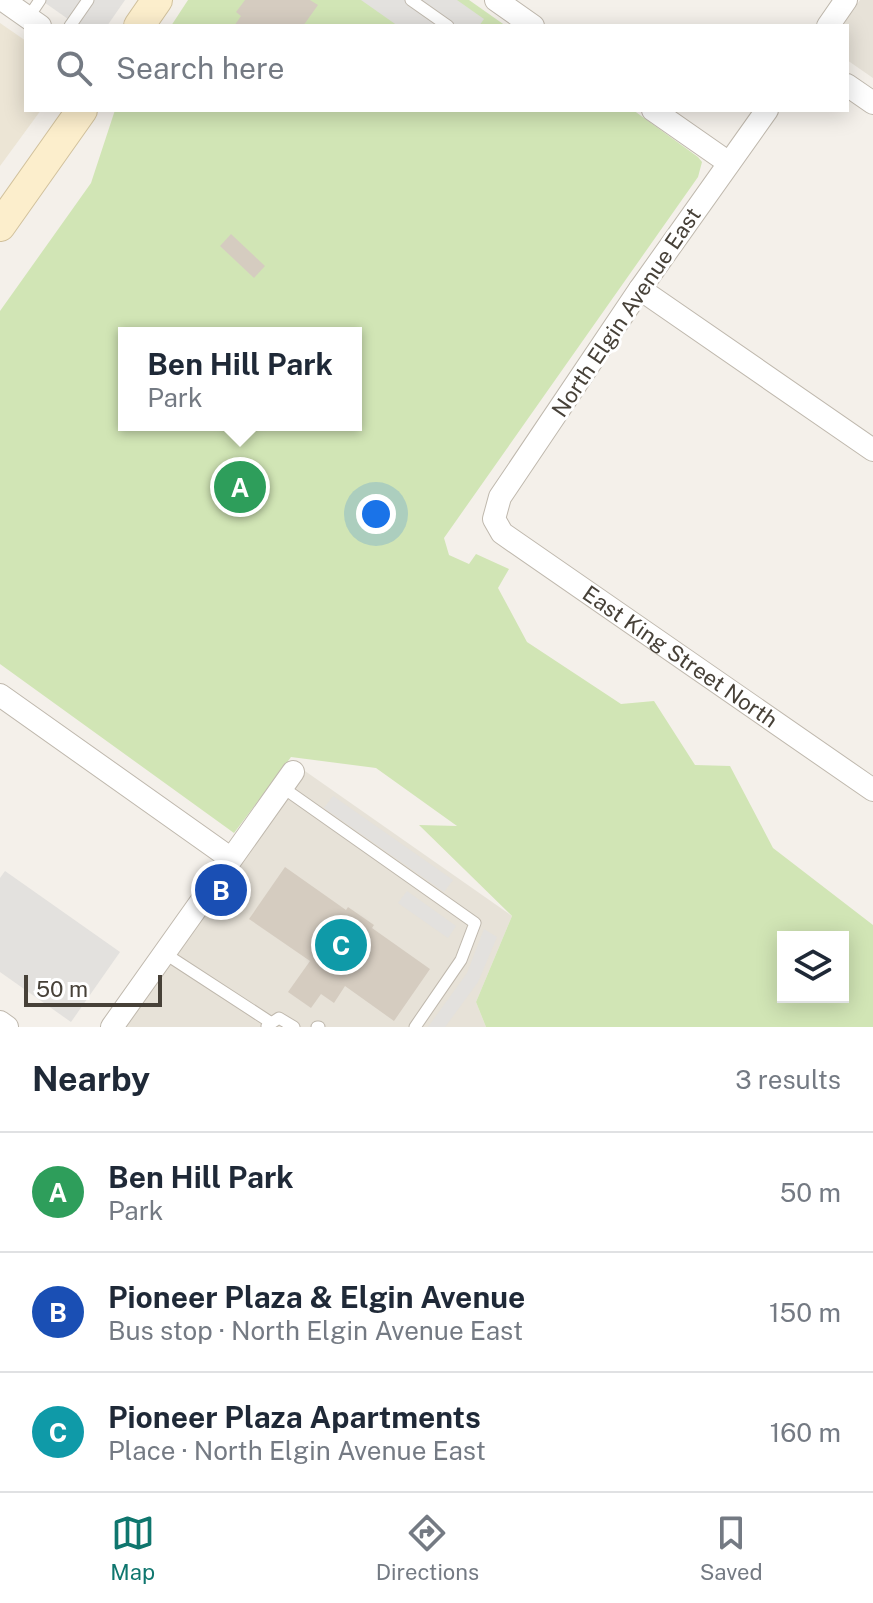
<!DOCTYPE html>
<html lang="en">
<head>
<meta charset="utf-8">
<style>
	body { margin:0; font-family:"Public Sans",sans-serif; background:#f6f6f7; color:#1f2937 }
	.controls { position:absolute; right:24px; bottom:24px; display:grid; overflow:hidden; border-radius:0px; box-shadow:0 4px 20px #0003 }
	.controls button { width:72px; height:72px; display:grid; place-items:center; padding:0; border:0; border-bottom:2px solid #e0e1e3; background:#fff; color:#1f2937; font:40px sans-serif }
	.scale { position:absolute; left:24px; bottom:20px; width:138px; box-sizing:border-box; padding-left:8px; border:4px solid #474138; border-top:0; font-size:22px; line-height:28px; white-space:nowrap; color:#474138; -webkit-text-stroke:6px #fff; paint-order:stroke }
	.you { position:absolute; left:376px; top:514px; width:28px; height:28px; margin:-20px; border:6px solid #fff; border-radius:50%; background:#1a73e8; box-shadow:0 0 0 12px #1a73e833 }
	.badge { display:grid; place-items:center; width:52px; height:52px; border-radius:50%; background:#0f766e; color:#fff; font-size:26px; font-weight:700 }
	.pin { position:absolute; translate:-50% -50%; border:4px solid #fff; box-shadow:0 2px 8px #0006 }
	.popup { position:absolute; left:118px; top:327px; width:244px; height:104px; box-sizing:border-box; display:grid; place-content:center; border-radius:0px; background:#fff; filter:drop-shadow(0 2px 6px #0005); font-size:26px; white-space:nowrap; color:#747a83 }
	.popup b { font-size:30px; color:#1f2937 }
	.popup::after { content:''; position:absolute; left:50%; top:100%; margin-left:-16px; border:16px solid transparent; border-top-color:#fff }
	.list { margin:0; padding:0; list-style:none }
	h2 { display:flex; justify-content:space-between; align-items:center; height:104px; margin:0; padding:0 32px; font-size:34px }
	h2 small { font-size:26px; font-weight:400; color:#747a83 }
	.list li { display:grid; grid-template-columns:52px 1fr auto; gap:24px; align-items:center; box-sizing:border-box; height:120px; padding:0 32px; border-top:2px solid #e0e1e3 }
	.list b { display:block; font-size:30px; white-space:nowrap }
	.list p { margin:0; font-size:26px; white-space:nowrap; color:#747a83 }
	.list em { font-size:26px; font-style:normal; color:#747a83 }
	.icon { flex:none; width:44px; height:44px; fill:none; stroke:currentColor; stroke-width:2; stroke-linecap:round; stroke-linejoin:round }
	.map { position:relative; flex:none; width:873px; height:1027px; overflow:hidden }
	.search { position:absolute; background:#fff; box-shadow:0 4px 20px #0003; left:24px; right:24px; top:24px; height:88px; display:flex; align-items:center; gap:20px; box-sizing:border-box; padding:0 28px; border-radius:0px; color:#747a83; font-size:30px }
	.sheet { height:464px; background:#fff }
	nav { display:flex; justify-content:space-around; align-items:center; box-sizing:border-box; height:112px; border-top:2px solid #e0e1e3; background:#fff; font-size:22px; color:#747a83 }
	nav a { display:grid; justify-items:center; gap:4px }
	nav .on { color:#0f766e }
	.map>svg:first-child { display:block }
	.residential { fill:#e7e2d8 }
	.education { fill:#ece5d5 }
	.green { fill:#d1e5b5; fill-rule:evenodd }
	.parking { fill:#e3e1de }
	.building { fill:#d5ccc0 }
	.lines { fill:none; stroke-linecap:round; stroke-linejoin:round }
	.service-casing { stroke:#bfb8ad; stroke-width:13 }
	.minor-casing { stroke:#bfb8ad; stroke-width:24 }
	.secondary-casing { stroke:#d1c19c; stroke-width:32 }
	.service { stroke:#fff; stroke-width:11 }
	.minor { stroke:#fff; stroke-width:22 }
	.secondary { stroke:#fceecc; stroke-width:30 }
	.labels { text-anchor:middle; stroke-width:6; stroke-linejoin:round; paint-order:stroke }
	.street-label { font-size:22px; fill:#474138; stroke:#fff }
</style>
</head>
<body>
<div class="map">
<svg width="873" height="1027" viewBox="0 0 873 1027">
	<rect width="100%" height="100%" fill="#f4f0ea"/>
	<g class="residential">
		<polygon points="860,0 873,0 873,78 847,60 847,26 842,26"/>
		<polygon points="305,771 512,916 476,1002 486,1027 126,1027"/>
	</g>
	<polygon class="education" points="0,23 26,41 26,110 41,110 0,166"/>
	<g class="green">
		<polygon points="188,0 469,0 506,26 171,26"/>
		<path d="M115 110H633L698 157 702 162 698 177 444 538 449 555 469 564 476 554 509 569 498 588 527 642 621 704 654 701 695 765 730 766 773 848 873 925V1027H486L476 1002 512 916 419 825 457 826 376 768 291 757 234 833 0 664V311L91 183ZM124 333H356V425H124ZM783 937H843V997H783Z"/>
	</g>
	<g class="parking">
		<polygon points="41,0 125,0 107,26 78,26"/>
		<polygon points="361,0 457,0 484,19 479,26 398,26"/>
		<polygon points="333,796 453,880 444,892 324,808"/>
		<polygon points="5,871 120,952 71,1022 0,972 0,878"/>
		<polygon points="407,891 456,926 448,938 398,903"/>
		<polygon points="484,929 497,937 478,982 445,1027 428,1027 467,973"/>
	</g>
	<g class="building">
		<polygon points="245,0 310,0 318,5 303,26 234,26 241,16 236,12"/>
		<polygon points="231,234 265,266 254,278 220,246"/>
		<polygon points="285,867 346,910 348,907 374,925 372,928 430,969 394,1021 345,986 334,1003 321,994 311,1008 288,992 310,961 249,919"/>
	</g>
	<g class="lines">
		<defs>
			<g id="service">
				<polyline points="411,0 448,26"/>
				<polyline points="28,18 40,0"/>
				<polyline points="70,26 88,0"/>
				<polyline points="282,787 475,923 461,960 415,1027"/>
				<polyline points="164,953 270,1022"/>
				<polyline points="267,1026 279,1018 294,1027"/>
				<polyline points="317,1027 319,1027"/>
			</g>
			<g id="minor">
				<polyline points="3,0 40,26"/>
				<polyline points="496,0 533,26"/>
				<polyline points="828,26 846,0"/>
				<polyline points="847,85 873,103"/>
				<polyline points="653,110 729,163"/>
				<path id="s1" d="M767 110 640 289 500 497 494 519 502 533 873 790"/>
				<polyline points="640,289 873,450"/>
				<polyline points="0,695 230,858"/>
				<polyline points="0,1022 7,1027"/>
				<polyline points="112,1027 293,772"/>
			</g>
			<g id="secondary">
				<polyline points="139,26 157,0"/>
				<polyline points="0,226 82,110"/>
			</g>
		</defs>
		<use href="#service" class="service-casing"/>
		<use href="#minor" class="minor-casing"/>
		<use href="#secondary" class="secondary-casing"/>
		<use href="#service" class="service"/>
		<use href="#minor" class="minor"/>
		<use href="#secondary" class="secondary"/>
	</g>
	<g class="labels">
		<g class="street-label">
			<text transform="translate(626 312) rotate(-56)" y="8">North Elgin Avenue East</text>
			<text dy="8" stroke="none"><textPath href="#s1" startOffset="726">East King Street North</textPath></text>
		</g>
	</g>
</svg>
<div class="controls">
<button><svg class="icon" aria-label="layers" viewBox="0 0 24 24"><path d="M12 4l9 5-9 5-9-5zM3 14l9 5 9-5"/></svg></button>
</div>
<div class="scale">50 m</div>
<div class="you"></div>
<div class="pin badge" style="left:240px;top:487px;background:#2e9e5b">A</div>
<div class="popup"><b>Ben Hill Park</b>Park</div>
<div class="pin badge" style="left:221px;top:890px;background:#1a4fb4">B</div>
<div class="pin badge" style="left:341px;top:945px;background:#0f9aa8">C</div>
<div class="search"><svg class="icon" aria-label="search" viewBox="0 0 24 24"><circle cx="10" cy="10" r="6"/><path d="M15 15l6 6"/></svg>Search here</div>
</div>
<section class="sheet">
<h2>Nearby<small>3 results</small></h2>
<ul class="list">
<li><span class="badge" style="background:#2e9e5b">A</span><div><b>Ben Hill Park</b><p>Park</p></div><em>50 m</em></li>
<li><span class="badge" style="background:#1a4fb4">B</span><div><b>Pioneer Plaza &amp; Elgin Avenue</b><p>Bus stop · North Elgin Avenue East</p></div><em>150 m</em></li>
<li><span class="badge" style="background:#0f9aa8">C</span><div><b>Pioneer Plaza Apartments</b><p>Place · North Elgin Avenue East</p></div><em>160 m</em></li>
</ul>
</section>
<nav>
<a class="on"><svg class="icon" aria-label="map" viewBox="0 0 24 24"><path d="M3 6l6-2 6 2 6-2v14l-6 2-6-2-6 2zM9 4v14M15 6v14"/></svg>Map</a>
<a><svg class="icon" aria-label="directions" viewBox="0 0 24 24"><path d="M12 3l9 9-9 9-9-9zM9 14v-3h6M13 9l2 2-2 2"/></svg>Directions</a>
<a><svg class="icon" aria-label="saved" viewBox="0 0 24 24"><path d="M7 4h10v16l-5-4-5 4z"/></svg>Saved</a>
</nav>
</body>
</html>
